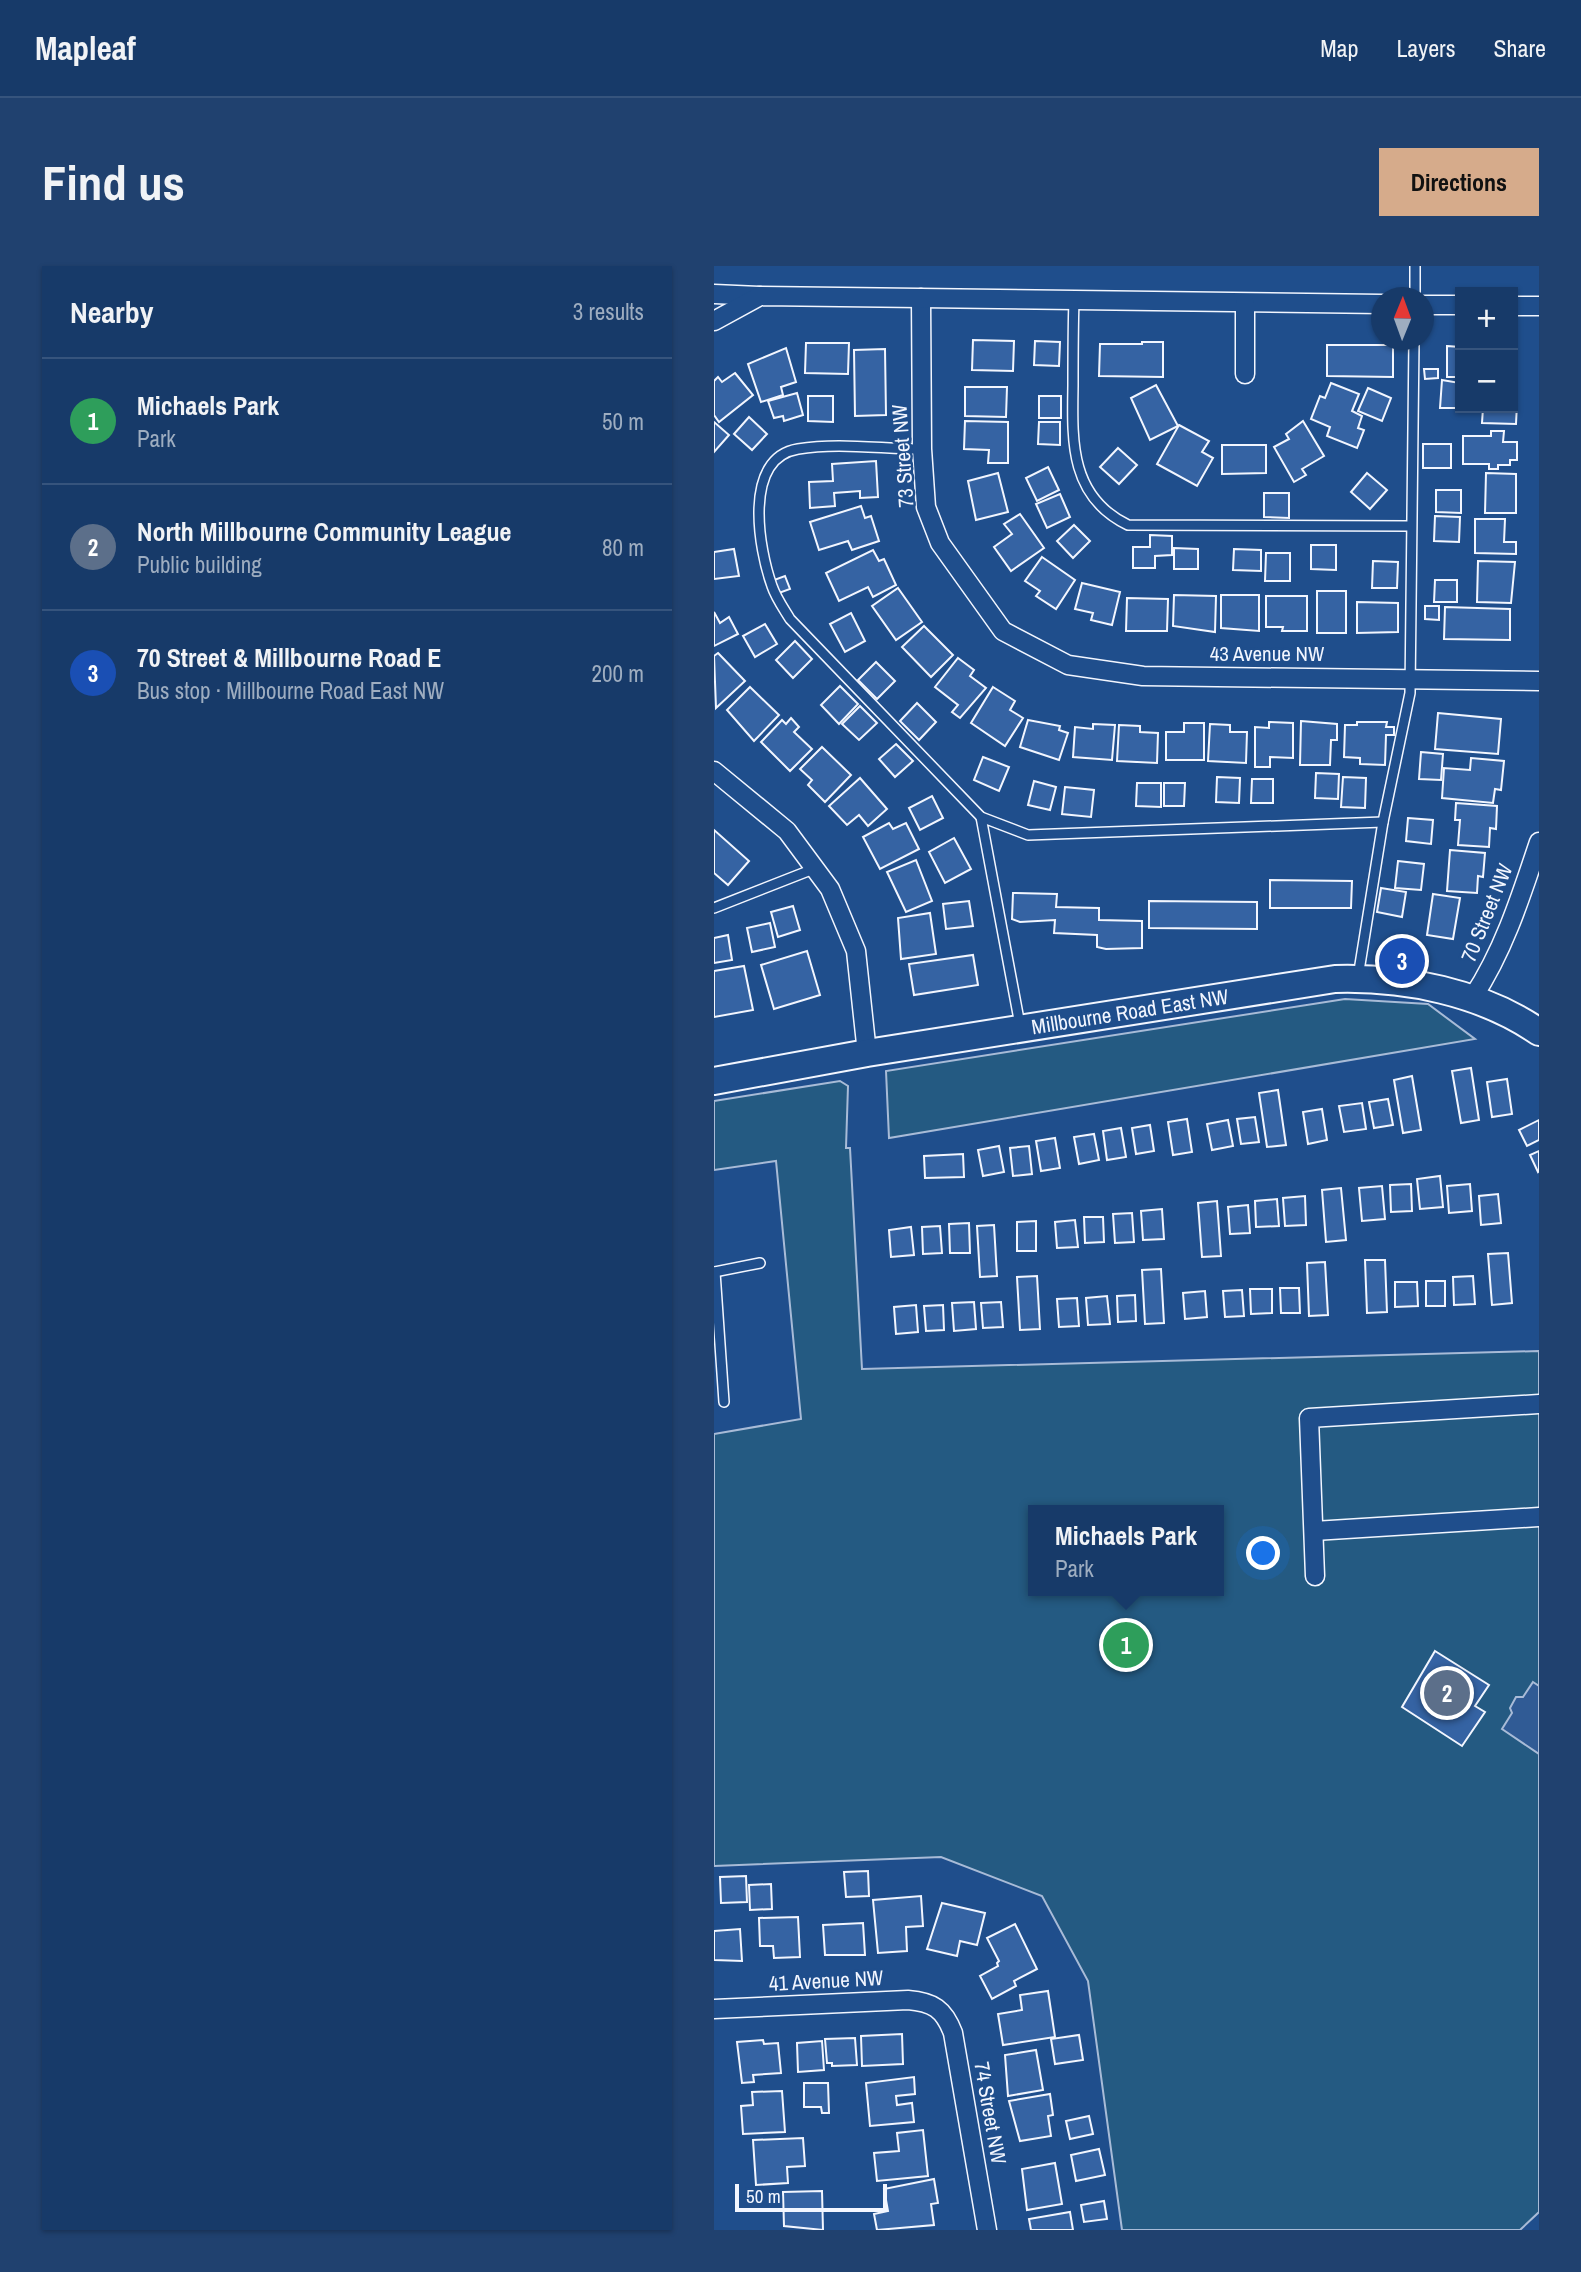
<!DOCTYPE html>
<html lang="en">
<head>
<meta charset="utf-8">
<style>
	body { margin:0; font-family:"Archivo Narrow",sans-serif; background:#20416f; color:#f1f3f6 }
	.controls { position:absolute; right:21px; top:21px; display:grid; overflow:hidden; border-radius:0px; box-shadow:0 2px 5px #0004 }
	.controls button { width:63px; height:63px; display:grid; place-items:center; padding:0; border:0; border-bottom:2px solid #36547d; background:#173a69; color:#f1f3f6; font:35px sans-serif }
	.compass { position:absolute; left:657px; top:21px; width:63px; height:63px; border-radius:50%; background:#173a69; box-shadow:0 2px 5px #0004; rotate:1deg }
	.scale { position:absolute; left:21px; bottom:18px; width:152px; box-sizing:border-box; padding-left:7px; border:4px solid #f2f6ff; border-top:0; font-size:19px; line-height:24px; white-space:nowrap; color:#f2f6ff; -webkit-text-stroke:5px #1f4e8c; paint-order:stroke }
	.you { position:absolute; left:550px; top:1288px; width:24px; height:24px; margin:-18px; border:5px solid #fff; border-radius:50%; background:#1a73e8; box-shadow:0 0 0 10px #1a73e833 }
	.badge { display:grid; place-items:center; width:46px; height:46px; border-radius:50%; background:#d6ab8b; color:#fff; font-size:23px; font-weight:700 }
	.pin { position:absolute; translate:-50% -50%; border:4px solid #fff; box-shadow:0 2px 7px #0006 }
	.popup { position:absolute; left:314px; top:1239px; width:196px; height:91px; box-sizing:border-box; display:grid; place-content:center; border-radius:0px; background:#173a69; filter:drop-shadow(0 2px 5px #0005); font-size:23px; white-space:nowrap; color:#9eadc0 }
	.popup b { font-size:26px; color:#f1f3f6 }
	.popup::after { content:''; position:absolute; left:50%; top:100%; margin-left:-14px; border:14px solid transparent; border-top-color:#173a69 }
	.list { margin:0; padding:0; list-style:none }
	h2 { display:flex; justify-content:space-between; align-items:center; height:91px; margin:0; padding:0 28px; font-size:30px }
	h2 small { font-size:23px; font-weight:400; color:#9eadc0 }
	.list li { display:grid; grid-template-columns:46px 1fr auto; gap:21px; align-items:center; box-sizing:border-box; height:126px; padding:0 28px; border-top:2px solid #36547d }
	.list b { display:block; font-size:26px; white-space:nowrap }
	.list p { margin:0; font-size:23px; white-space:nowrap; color:#9eadc0 }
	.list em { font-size:23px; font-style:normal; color:#9eadc0 }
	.map { position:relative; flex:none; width:825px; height:1964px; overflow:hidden; border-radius:0px }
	header { display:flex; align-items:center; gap:42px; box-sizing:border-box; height:98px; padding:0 35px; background:#173a69; border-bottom:2px solid #36547d }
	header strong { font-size:33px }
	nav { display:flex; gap:38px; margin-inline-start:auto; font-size:24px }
	.intro { display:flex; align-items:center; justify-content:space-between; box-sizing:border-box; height:168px; padding:0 42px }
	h1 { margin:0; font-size:49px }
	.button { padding:18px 32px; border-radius:0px; background:#d6ab8b; color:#111; font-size:24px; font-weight:700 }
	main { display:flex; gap:42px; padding:0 42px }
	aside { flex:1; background:#173a69; border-radius:0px; box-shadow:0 2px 5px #0004 }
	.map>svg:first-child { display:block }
	.green { fill:#245a82; stroke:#a8bbd7; stroke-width:2; fill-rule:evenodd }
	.parking { fill:#305b95; stroke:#a8bbd7; stroke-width:2 }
	.building { fill:#3563a3; stroke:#f2f6ff; stroke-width:2 }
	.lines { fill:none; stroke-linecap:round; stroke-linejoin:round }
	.lane-casing { stroke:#f2f6ff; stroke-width:12 }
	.street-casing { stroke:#f2f6ff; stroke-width:21 }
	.secondary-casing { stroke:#f2f6ff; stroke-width:30 }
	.lane { stroke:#1f4e8c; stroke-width:9 }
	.street { stroke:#1f4e8c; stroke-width:18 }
	.secondary { stroke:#1f4e8c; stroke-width:26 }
	.labels { text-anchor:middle; stroke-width:5; stroke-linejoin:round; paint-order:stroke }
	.street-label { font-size:21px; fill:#f2f6ff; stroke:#1f4e8c }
</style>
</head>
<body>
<header>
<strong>Mapleaf</strong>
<nav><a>Map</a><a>Layers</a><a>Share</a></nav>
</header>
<div class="intro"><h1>Find us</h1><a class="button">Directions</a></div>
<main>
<aside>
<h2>Nearby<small>3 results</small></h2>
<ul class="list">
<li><span class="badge" style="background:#2e9e5b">1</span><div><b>Michaels Park</b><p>Park</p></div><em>50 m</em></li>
<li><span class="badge" style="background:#5c6f8a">2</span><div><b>North Millbourne Community League</b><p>Public building</p></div><em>80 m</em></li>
<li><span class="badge" style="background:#1a4fb4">3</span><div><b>70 Street &amp; Millbourne Road E</b><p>Bus stop · Millbourne Road East NW</p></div><em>200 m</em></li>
</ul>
</aside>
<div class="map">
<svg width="825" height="1964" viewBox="0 0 825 1964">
	<rect width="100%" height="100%" fill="#1f4e8c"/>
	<g class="green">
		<polygon points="631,733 714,738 761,773 175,872 172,805"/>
		<path d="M126 815 134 820 132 882H136L148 1103 825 1085V1946L806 1964H408L374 1715 328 1630 227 1591 0 1600V1168L87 1153 62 895 0 904V835ZM319 1244H505V1325H319Z"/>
	</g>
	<polygon class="parking" points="819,1416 825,1420 825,1488 788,1463 798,1447 796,1442 802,1431 809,1431"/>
	<g class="building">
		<polygon points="259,74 300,75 299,105 258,104"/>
		<polygon points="321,75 346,76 345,100 320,99"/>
		<polygon points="428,76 449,76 449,111 385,110 386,78 428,78"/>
		<polygon points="92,77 135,77 134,108 91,107"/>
		<polygon points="613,79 679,79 679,111 613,110"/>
		<polygon points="733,80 746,81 746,111 733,111"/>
		<polygon points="72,82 82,116 67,121 69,129 47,136 34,98"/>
		<polygon points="171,83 172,149 141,150 140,84"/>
		<polygon points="710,103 724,103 724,112 711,113"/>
		<polygon points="21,107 39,129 5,156 0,149 0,115 4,111 8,116"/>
		<polygon points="728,114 746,117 746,142 749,142 726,142"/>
		<polygon points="617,117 645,128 638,145 648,150 644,162 650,164 643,182 613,170 616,161 597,153 606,130 611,132"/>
		<polygon points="442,119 464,160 436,174 417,132"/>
		<polygon points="251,121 293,121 292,151 251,150"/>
		<polygon points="654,122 677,132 668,155 644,145"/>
		<polygon points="83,127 89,149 70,155 69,150 60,152 54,135"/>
		<polygon points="94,130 119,130 119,156 94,155"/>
		<rect x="325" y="130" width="22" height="22"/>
		<polygon points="799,137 803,137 802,158 768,157 769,142 799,142"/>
		<polygon points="35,151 53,168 38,184 20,168"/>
		<polygon points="251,155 294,156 294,197 274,197 275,184 250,183"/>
		<polygon points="589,155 610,190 588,203 592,209 580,216 560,181 575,173 572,168"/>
		<polygon points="0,156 15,169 0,186"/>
		<polygon points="325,156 346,156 346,179 324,178"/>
		<polygon points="465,159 495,175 488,186 499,192 483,220 443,198"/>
		<polygon points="777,165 790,165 789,176 803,176 803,194 796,194 796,199 784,199 784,203 775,203 775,198 749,198 749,170 777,170"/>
		<rect x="709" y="178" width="28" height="24"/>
		<polygon points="508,179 552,179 552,207 508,208"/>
		<polygon points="404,182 423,199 405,218 386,201"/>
		<polygon points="162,195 164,231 146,232 146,225 120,227 121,240 96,242 95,216 119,215 118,198"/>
		<polygon points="334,201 345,224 323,235 312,212"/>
		<polygon points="284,207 294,246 262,254 254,215"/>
		<polygon points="653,207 673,224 656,243 637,226"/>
		<polygon points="772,207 802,208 802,247 771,247"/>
		<polygon points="722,224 747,224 747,247 722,246"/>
		<polygon points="550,227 575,227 575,252 550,251"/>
		<polygon points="346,228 356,251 333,262 322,238"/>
		<polygon points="147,240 151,252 157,250 165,275 138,284 134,275 105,284 96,256"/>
		<polygon points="306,248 330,282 297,305 280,281 298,268 290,258"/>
		<polygon points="721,250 746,251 745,276 720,275"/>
		<polygon points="761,253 791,253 790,276 802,276 802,288 761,287"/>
		<polygon points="360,259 376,275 359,292 343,275"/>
		<polygon points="436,269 458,270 458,289 441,290 441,302 419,302 419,281 436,281"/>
		<polygon points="597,279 622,279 622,304 597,303"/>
		<polygon points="460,282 484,283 484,303 460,303"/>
		<polygon points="20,283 25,310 0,313 0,286"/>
		<polygon points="520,283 547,284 547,305 519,304"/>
		<polygon points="159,284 165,295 170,293 182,319 159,331 154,321 125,335 112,307"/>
		<polygon points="552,287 576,287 576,315 551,315"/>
		<polygon points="328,291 361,314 342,343 322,330 326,325 311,315"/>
		<polygon points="659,295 684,296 683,322 658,322"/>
		<polygon points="764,295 801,296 797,337 763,336"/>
		<polygon points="71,310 76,323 65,327 60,314"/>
		<polygon points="721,314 743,314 743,336 720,336"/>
		<polygon points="368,317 406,326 398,359 377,354 379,347 361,343"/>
		<polygon points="184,322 208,356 182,374 158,340"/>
		<rect x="603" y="325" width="29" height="42"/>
		<polygon points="460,329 502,330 501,366 459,360"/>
		<polygon points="507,329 545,329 545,365 507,362"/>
		<polygon points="552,330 593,330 593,365 568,365 569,361 552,361"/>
		<polygon points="413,332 454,333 453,365 412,365"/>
		<polygon points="643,336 684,337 684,366 643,367"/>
		<polygon points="711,340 725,340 725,354 711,353"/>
		<polygon points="731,341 796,343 796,374 730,373"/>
		<polygon points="0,346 6,357 15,351 24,368 0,380"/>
		<polygon points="137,347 151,375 131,386 116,358"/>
		<polygon points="51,358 63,378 41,391 29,370"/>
		<polygon points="210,360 239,389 217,411 188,381"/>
		<polygon points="81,375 98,393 79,412 62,394"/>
		<polygon points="4,387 31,415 2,442 0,390"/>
		<polygon points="244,392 260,404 256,410 272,422 246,452 238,446 244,439 221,421"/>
		<polygon points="162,396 181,415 163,433 144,414"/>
		<polygon points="126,420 144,438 125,458 107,439"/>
		<polygon points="36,421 65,449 40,475 13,444"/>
		<polygon points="279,421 301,435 296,444 309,452 291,480 257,457"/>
		<polygon points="203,437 222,456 205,474 186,455"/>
		<polygon points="146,440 163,457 145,474 128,458"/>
		<polygon points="724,447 787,453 784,488 721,483"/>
		<polygon points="77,452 85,461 80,466 98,483 76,505 47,476 68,454 72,458"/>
		<polygon points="314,454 346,460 345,464 354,467 345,494 306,481"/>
		<polygon points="587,455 623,458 623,474 617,474 616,499 586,499"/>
		<polygon points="555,456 579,457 579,492 556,491 556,501 541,501 541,461 555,462"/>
		<polygon points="643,456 673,456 672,461 680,461 680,469 672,469 671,499 646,498 646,492 630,491 631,459 643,459"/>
		<polygon points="470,457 490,457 490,494 452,494 452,466 470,466"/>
		<polygon points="379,458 401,459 398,494 359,491 361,461 379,463"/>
		<polygon points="496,458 516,459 516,466 533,466 532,497 494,495"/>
		<polygon points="405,459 426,460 426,466 444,467 443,497 403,495"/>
		<polygon points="182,478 199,495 181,511 165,493"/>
		<polygon points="108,481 137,509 111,536 94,519 98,514 86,503"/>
		<polygon points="707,486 729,488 727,514 705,513"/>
		<polygon points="269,491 295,501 285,525 260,514"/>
		<polygon points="757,492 790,495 787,524 781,523 779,537 728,532 730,502 756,504"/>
		<polygon points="602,507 625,508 624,533 601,532"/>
		<polygon points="503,511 526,512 525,537 502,536"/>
		<polygon points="629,511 652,512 651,542 627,541"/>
		<polygon points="146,512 173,543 154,560 145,549 133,559 115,540"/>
		<polygon points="538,513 559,513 559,537 537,537"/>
		<polygon points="320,515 342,521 336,544 314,539"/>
		<polygon points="423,517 447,517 447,541 422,540"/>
		<polygon points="450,517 471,517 470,540 450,540"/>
		<polygon points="351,521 380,524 377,551 348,548"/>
		<polygon points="218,530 229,552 206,564 195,542"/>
		<polygon points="742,537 783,540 782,563 776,562 775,581 744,579 746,554 741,554"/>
		<polygon points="694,552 719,554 717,578 692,575"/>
		<polygon points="175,557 179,563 192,557 205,583 166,603 149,571"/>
		<polygon points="0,564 35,595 14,619 0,607"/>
		<polygon points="240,572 257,603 231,617 215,586"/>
		<polygon points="736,584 771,587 769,611 764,610 763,627 733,625"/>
		<polygon points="202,594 218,635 192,646 173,606"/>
		<polygon points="684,595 710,598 707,624 681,622"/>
		<polygon points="556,614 638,615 637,642 556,642"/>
		<polygon points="667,622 692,626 688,651 663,646"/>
		<polygon points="299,627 343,628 342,641 385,642 385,654 428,655 428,682 392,683 383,681 383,669 340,667 341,654 306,656 298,653"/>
		<polygon points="719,628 746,632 739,673 713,669"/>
		<polygon points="255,635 259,660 232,663 229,638"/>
		<polygon points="435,635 543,636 543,663 435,662"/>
		<polygon points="79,640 86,664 64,671 57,646"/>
		<polygon points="216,647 222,688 187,693 184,652"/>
		<polygon points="56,657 61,681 38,686 33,662"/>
		<polygon points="14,669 18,694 0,697 0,672"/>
		<polygon points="93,685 106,729 60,743 47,699"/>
		<polygon points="259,689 264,719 200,729 195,698"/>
		<polygon points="30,700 39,744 0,751 0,705"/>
		<polygon points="757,802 765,854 747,857 738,805"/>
		<polygon points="698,810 707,864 689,867 680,814"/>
		<polygon points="793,813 798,848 778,851 773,816"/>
		<polygon points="564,824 572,879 553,881 545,827"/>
		<polygon points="674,833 679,859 660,862 655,836"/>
		<polygon points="648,837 652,863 630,866 625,840"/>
		<polygon points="608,843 613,874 594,878 589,846"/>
		<polygon points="541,851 545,876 527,878 523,853"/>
		<polygon points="473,853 478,886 459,889 454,856"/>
		<polygon points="514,854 519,880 498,884 493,858"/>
		<polygon points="825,854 825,874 813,880 805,864"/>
		<polygon points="436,859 440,885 422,888 418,862"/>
		<polygon points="407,862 412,891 393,894 389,865"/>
		<polygon points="380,868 385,894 365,898 360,871"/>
		<polygon points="341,872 346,902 327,905 322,875"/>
		<polygon points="285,880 290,906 269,910 264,884"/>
		<polygon points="315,880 318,908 299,910 296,882"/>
		<polygon points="825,885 825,905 824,906 816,889"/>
		<polygon points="249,888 250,911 211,912 210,890"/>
		<polygon points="726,910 729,941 706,943 703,913"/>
		<polygon points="697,918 698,945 677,946 676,919"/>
		<polygon points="756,918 758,945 735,947 733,920"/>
		<polygon points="668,920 671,953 648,955 645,922"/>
		<polygon points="627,922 632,974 612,976 608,924"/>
		<polygon points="784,928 787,957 767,959 765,930"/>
		<polygon points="591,930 592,959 571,960 569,932"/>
		<polygon points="563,933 565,960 542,961 541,935"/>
		<polygon points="503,935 507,990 488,991 484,937"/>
		<polygon points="534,939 536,967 516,968 514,941"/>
		<polygon points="448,943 450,973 429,974 427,945"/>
		<polygon points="418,947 420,976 401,977 399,948"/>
		<polygon points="370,951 389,951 390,976 371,977"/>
		<polygon points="361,954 364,981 343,982 341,956"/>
		<polygon points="322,955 322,985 303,985 303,956"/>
		<polygon points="255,957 256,987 236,987 235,958"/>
		<polygon points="280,959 283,1010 266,1011 263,960"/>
		<polygon points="226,960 228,987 209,988 208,961"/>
		<polygon points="197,961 200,989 177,991 175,964"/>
		<polygon points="794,987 798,1037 778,1039 774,988"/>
		<polygon points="651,994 671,994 673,1046 653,1047"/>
		<polygon points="611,996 614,1049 595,1050 593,997"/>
		<polygon points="447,1003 450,1057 431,1058 428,1004"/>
		<polygon points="323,1010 326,1063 306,1064 303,1011"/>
		<polygon points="759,1010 761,1038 740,1039 739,1011"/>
		<rect x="712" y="1015" width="19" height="25"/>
		<polygon points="681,1016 703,1016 704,1040 681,1041"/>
		<polygon points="566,1022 585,1022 586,1047 567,1047"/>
		<polygon points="536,1023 558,1023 558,1047 537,1048"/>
		<polygon points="528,1024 530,1050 511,1051 509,1025"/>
		<polygon points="491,1025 493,1051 471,1053 469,1027"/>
		<polygon points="421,1029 422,1055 404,1056 403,1030"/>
		<polygon points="393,1030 396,1058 374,1059 372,1032"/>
		<polygon points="363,1032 365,1060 345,1061 343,1033"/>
		<polygon points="260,1036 262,1063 240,1065 238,1037"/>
		<polygon points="287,1036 289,1061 269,1062 267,1037"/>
		<polygon points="202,1039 204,1066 182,1068 180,1041"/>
		<polygon points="229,1039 230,1064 212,1065 210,1040"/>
		<polygon points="721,1385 775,1419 761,1440 771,1446 748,1480 688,1441"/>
		<polygon points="154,1605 155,1630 132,1631 130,1606"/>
		<polygon points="32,1610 33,1636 7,1637 6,1611"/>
		<polygon points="57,1618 58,1643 36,1644 35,1619"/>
		<polygon points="207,1630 209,1660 192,1661 193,1685 164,1687 159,1634"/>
		<polygon points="228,1637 271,1647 263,1679 246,1675 243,1690 213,1683"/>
		<polygon points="84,1651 86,1691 60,1692 59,1680 46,1680 45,1652"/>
		<polygon points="149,1657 151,1689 111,1689 109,1659"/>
		<polygon points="301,1658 323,1703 300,1715 302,1720 278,1733 266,1710 284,1700 283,1697 285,1695 273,1672"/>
		<polygon points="26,1663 28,1695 0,1694 0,1665"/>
		<polygon points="334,1725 341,1771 289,1779 284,1748 308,1744 306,1729"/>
		<polygon points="188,1768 189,1798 148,1800 147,1770"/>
		<polygon points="365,1769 369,1794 341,1798 337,1773"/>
		<polygon points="141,1772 143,1799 118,1800 118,1797 113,1797 111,1773"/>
		<polygon points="49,1774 50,1778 64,1777 67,1807 39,1809 40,1816 28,1817 23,1776"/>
		<polygon points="108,1775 110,1804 84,1806 83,1777"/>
		<polygon points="322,1784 329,1824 294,1830 291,1789"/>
		<polygon points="200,1811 201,1828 182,1830 183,1839 198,1837 200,1856 156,1860 152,1817"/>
		<polygon points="90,1817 114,1817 115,1847 108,1847 107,1841 90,1841"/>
		<polygon points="68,1825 71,1866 29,1868 27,1840 39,1839 38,1826"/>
		<polygon points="336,1828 339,1849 334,1850 337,1870 306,1875 295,1835"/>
		<polygon points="375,1850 379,1868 356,1873 352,1855"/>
		<polygon points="209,1864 214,1910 163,1915 160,1887 185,1885 183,1867"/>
		<polygon points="89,1872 91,1900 73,1901 74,1917 42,1919 39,1874"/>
		<polygon points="385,1883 391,1909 362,1915 357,1889"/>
		<polygon points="341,1897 348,1938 313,1944 308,1903"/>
		<polygon points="220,1913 224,1937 217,1938 220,1959 163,1964 160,1948 174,1945 170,1923"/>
		<polygon points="108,1925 109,1964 70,1960 69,1926"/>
		<polygon points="390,1935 393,1953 370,1956 367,1939"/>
		<polygon points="356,1946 359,1964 317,1964 315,1953"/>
	</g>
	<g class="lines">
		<defs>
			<g id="lane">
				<polyline points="701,32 701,0"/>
				<path d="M360 34C359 62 359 91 359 120 358 176 356 231 414 259L696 260"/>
				<path d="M208 183C168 183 124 176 84 183 28 192 45 284 58 320 62 332 70 343 76 353L267 551 314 569 669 556"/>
				<polyline points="267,551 306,759"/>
				<polyline points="0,642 102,602"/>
				<polyline points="644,711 669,556 696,427 700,74"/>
				<polyline points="0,1006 46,997"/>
				<polyline points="1,1006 10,1136"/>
			</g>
			<g id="street">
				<polyline points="0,28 45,30"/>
				<polyline points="207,32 208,183 212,241 226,277 289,365 354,399 429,410 825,415"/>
				<polyline points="710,39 746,39"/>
				<polyline points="799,40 825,40"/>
				<polyline points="0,55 46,30 668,38"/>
				<polyline points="531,108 531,37"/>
				<polyline points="0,505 73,565 116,623 142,685 153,787"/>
				<path d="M759 731C790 684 807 630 825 576"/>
				<polyline points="600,1265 825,1251"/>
				<polyline points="601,1310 595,1152 825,1138"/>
				<path d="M0 1743 194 1734C219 1736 230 1743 239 1767L273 1964"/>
			</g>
			<path id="secondary" d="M0 815 153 787 621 713C691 711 767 726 825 766"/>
		</defs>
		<use href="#lane" class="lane-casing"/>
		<use href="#street" class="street-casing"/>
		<use href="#secondary" class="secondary-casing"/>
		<use href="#lane" class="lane"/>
		<use href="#street" class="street"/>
		<use href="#secondary" class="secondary"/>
	</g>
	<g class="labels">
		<g class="street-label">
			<text transform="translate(189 190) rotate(-94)" y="7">73 Street NW</text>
			<text x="553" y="395">43 Avenue NW</text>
			<text transform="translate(773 647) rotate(-68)" y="7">70 Street NW</text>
			<text transform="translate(416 746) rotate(-9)" y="7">Millbourne Road East NW</text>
			<text transform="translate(112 1715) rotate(-3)" y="7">41 Avenue NW</text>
			<text transform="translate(276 1847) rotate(80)" y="7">74 Street NW</text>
		</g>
	</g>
</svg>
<div class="controls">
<button>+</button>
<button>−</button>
</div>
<svg class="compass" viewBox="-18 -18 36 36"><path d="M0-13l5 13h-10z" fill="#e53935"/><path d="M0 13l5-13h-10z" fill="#9eadc0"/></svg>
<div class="scale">50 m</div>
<div class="you"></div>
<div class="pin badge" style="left:412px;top:1379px;background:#2e9e5b">1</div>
<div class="popup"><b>Michaels Park</b>Park</div>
<div class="pin badge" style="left:733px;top:1427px;background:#5c6f8a">2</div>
<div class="pin badge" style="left:688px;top:695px;background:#1a4fb4">3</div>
</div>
</main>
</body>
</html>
